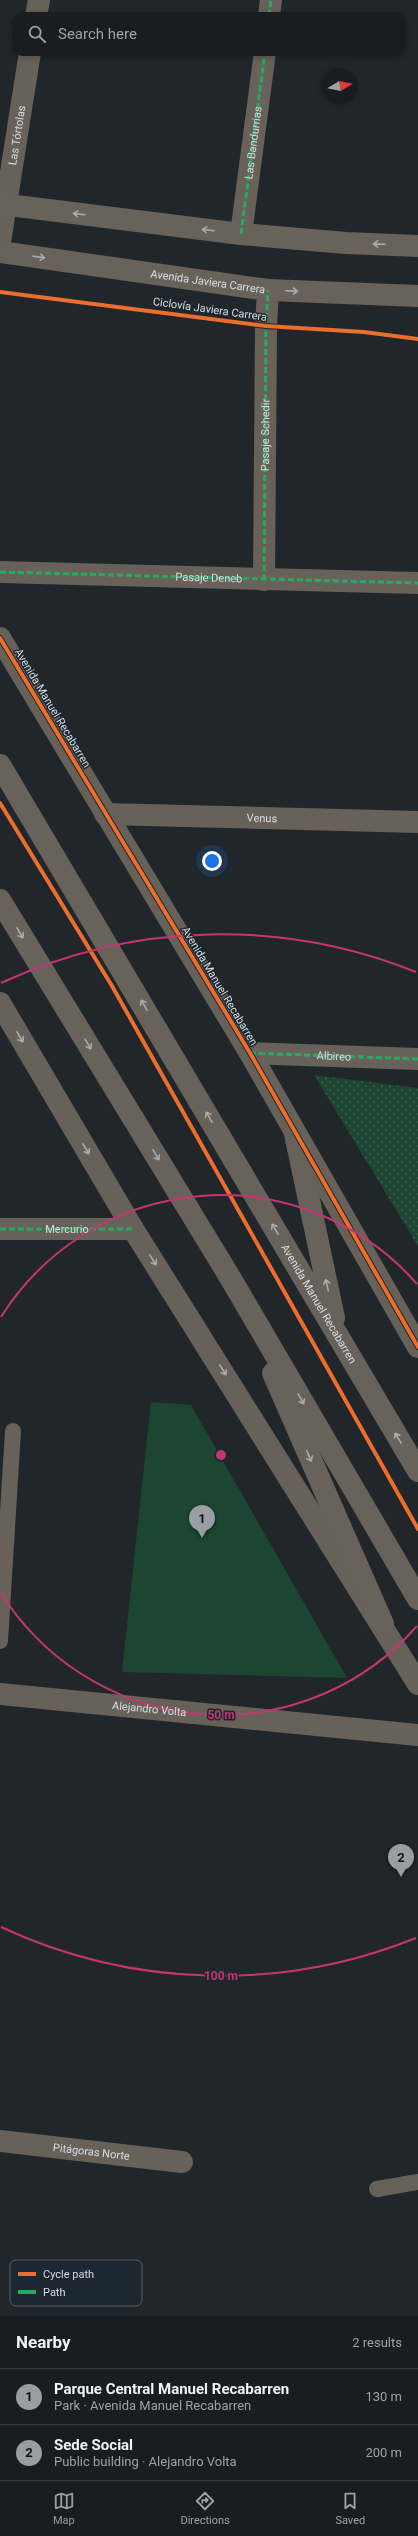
<!DOCTYPE html>
<html lang="en">
<head>
<meta charset="utf-8">
<style>
	body { margin:0; font-family:Roboto,sans-serif; background:#26292d; color:#f1f3f6 }
	.compass { position:absolute; left:322px; top:68px; width:36px; height:36px; border-radius:50%; background:#191c20; box-shadow:0 2px 6px #0003; rotate:80deg }
	.you { position:absolute; left:212px; top:861px; width:14px; height:14px; margin:-10px; border:3px solid #fff; border-radius:50%; background:#1a73e8; box-shadow:0 0 0 6px #1a73e833 }
	.badge { display:grid; place-items:center; width:26px; height:26px; border-radius:50%; background:#989ea3; color:#111; font-size:13px; font-weight:700 }
	.pin { position:absolute; translate:-50% -33px; filter:drop-shadow(0 1px 2px #0008) }
	.pin::after { content:''; position:absolute; top:21px; width:14px; height:12px; background:inherit; clip-path:polygon(0 0,100% 0,50% 100%) }
	.list { margin:0; padding:0; list-style:none }
	h2 { display:flex; justify-content:space-between; align-items:center; height:52px; margin:0; padding:0 16px; font-size:17px }
	h2 small { font-size:13px; font-weight:400; color:#9fa1a5 }
	.list li { display:grid; grid-template-columns:26px 1fr auto; gap:12px; align-items:center; box-sizing:border-box; height:56px; padding:0 16px; border-top:1px solid #373a3e }
	.list b { display:block; font-size:15px; white-space:nowrap }
	.list p { margin:0; font-size:13px; white-space:nowrap; color:#9fa1a5 }
	.list em { font-size:13px; font-style:normal; color:#9fa1a5 }
	.icon { flex:none; width:22px; height:22px; fill:none; stroke:currentColor; stroke-width:2; stroke-linecap:round; stroke-linejoin:round }
	.map { position:relative; flex:none; width:418px; height:2316px; overflow:hidden }
	.search { position:absolute; background:#191c20; box-shadow:0 2px 6px #0003; left:12px; right:12px; top:12px; height:44px; display:flex; align-items:center; gap:10px; box-sizing:border-box; padding:0 14px; border-radius:12px; color:#9fa1a5; font-size:15px }
	.sheet { height:164px; background:#191c20 }
	nav { display:flex; justify-content:space-around; align-items:center; box-sizing:border-box; height:56px; border-top:1px solid #373a3e; background:#191c20; font-size:11px; color:#9fa1a5 }
	nav a { display:grid; justify-items:center; gap:2px }
	nav .on { color:#989ea3 }
	.map>svg:first-child { display:block }
	.grass { fill:url(#grass-dots) }
	.park { fill:#1c4632 }
	.lines { fill:none; stroke-linecap:round; stroke-linejoin:round }
	.lane { stroke:#686159; stroke-width:16 }
	.street { stroke:#686159; stroke-width:22 }
	.primary { stroke:#68625a; stroke-width:22 }
	.quiet { stroke:#26ab63; stroke-width:3; stroke-dasharray:6 3; stroke-linecap:butt }
	.cycleway-casing { stroke:#1d272f; stroke-width:6 }
	.cycleway { stroke:#ee6e29; stroke-width:4 }
	.oneway { stroke:#abadad }
	.oneway2 { stroke:#abadac }
	.ring { fill:none; stroke:#c53670; stroke-width:2 }
	.labels { text-anchor:middle; stroke-width:3; stroke-linejoin:round; paint-order:stroke }
	.street-label { font-size:11px; fill:#d8dfe4; stroke:#1d272f }
	.key { fill:#1d272f; stroke:#555e65; stroke-width:1 }
	.key-label { font-size:11px; fill:#d8dfe4 }
	.centre { fill:#c53670; stroke:#1d272f; stroke-width:2 }
	.ring-label { font-size:12px; text-anchor:middle; font-weight:bold; fill:#c53670; stroke:#1d272f; stroke-width:3; stroke-linejoin:round; paint-order:stroke }
</style>
</head>
<body>
<div class="map">
<svg width="418" height="2316" viewBox="0 0 418 2316">
	<defs>
		<pattern id="grass-dots" width="8" height="8" patternUnits="userSpaceOnUse"><rect width="8" height="8" fill="#1c4632"/><path d="M2 2h.1M6 6h.1" fill="none" stroke="#3c6050" stroke-width="1.8" stroke-linecap="round"/></pattern>
	</defs>
	<rect width="100%" height="100%" fill="#21262b"/>
	<polygon class="grass" points="314,1075 418,1088 418,1246"/>
	<polygon class="park" points="151,1402 191,1405 347,1678 122,1672"/>
	<g class="lines">
		<g class="lane">
			<polyline points="0,1641 13,1431"/>
			<polyline points="377,2189 418,2182"/>
		</g>
		<g class="street">
			<polyline points="36,16 39,0"/>
			<polyline points="269,16 271,0"/>
			<polyline points="241,234 265,52"/>
			<path id="s1" d="M0 242 30 52"/>
			<path id="s2" d="M0 572 418 583"/>
			<path id="s3" d="M264 580 266 326 268 290"/>
			<polyline points="0,638 250,1053 418,1347"/>
			<path id="s4" d="M105 814 418 822"/>
			<polyline points="0,1003 133,1229 418,1684"/>
			<path id="s5" d="M250 1053 418 1059"/>
			<polyline points="0,1229 133,1229"/>
			<path id="s6" d="M0 1694 418 1735"/>
			<path id="s7" d="M0 2141 182 2162"/>
		</g>
		<g class="primary">
			<polyline points="0,204 241,234 346,243 418,246"/>
			<path id="s8" d="M0 252 268 290 418 296"/>
			<path id="s9" d="M0 765 418 1471"/>
			<polyline points="0,900 231,1279 418,1599"/>
			<polyline points="295,1134 334,1318"/>
			<polyline points="273,1373 383,1624"/>
		</g>
		<g class="quiet">
			<polyline points="269,16 271,0"/>
			<path id="s10" d="M241 234 265 52"/>
			<polyline points="0,572 418,583"/>
			<polyline points="264,580 266,326 268,290"/>
			<polyline points="250,1053 418,1059"/>
			<path id="s11" d="M0 1229H133"/>
		</g>
		<defs>
			<g id="cycleway">
				<polyline points="0,292 266,326 364,332 418,339"/>
				<polyline points="0,638 250,1053 418,1347"/>
				<polyline points="0,803 112,986 418,1529"/>
			</g>
		</defs>
		<use href="#cycleway" class="cycleway-casing"/>
		<use href="#cycleway" class="cycleway"/>
	</g>
	<defs><path id="oneway-shaft" d="M-6 0H5M1.5-3L5.5 0L1.5 3" fill="none" stroke-width="1.6" stroke-linecap="round" stroke-linejoin="round"/></defs>
	<g class="oneway">
		<use href="#oneway-shaft" transform="translate(79 214) rotate(-173)"/>
		<use href="#oneway-shaft" transform="translate(208 230) rotate(-173)"/>
		<use href="#oneway-shaft" transform="translate(379 244) rotate(-178)"/>
		<use href="#oneway-shaft" transform="translate(39 257) rotate(8)"/>
		<use href="#oneway-shaft" transform="translate(292 291) rotate(2)"/>
		<use href="#oneway-shaft" transform="translate(20 933) rotate(59)"/>
		<use href="#oneway-shaft" transform="translate(144 1005) rotate(-120)"/>
		<use href="#oneway-shaft" transform="translate(88 1044) rotate(59)"/>
		<use href="#oneway-shaft" transform="translate(209 1117) rotate(-120)"/>
		<use href="#oneway-shaft" transform="translate(156 1155) rotate(59)"/>
		<use href="#oneway-shaft" transform="translate(275 1229) rotate(-120)"/>
		<use href="#oneway-shaft" transform="translate(327 1285) rotate(-102)"/>
		<use href="#oneway-shaft" transform="translate(301 1399) rotate(60)"/>
		<use href="#oneway-shaft" transform="translate(398 1438) rotate(-121)"/>
		<use href="#oneway-shaft" transform="translate(309 1456) rotate(66)"/>
	</g>
	<g class="oneway2">
		<use href="#oneway-shaft" transform="translate(20 1037) rotate(59)"/>
		<use href="#oneway-shaft" transform="translate(86 1149) rotate(59)"/>
		<use href="#oneway-shaft" transform="translate(153 1260) rotate(58)"/>
		<use href="#oneway-shaft" transform="translate(223 1370) rotate(58)"/>
	</g>
	<g class="ring">
		<path d="M417 1626A260 260 0 0 1 1 1593M1 1317A260 260 0 0 1 417 1284"/>
		<path d="M416 1938A521 521 0 0 1 1 1927M1 983A521 521 0 0 1 416 972"/>
	</g>
	<g class="labels">
		<g class="street-label">
			<text dy="4" stroke="none"><textPath href="#s1" startOffset="108">Las Tórtolas</textPath></text>
			<text dy="4" stroke="none"><textPath href="#s10" startOffset="92">Las Bandurrias</textPath></text>
			<text dy="4" stroke="none"><textPath href="#s8" startOffset="210">Avenida Javiera Carrera</textPath></text>
			<text transform="translate(210 309) rotate(8)" y="4">Ciclovía Javiera Carrera</text>
			<text dy="4" stroke="none"><textPath href="#s3" startOffset="145">Pasaje Schedir</textPath></text>
			<text dy="4" stroke="none"><textPath href="#s2" startOffset="209">Pasaje Deneb</textPath></text>
			<text transform="translate(53 708) rotate(59)" y="4">Avenida Manuel Recabarren</text>
			<text dy="4" stroke="none"><textPath href="#s4" startOffset="157">Venus</textPath></text>
			<text transform="translate(220 986) rotate(59)" y="4">Avenida Manuel Recabarren</text>
			<text dy="4" stroke="none"><textPath href="#s5" startOffset="84">Albireo</textPath></text>
			<text dy="4" stroke="none"><textPath href="#s11" startOffset="67">Mercurio</textPath></text>
			<text dy="4" stroke="none"><textPath href="#s9" startOffset="626">Avenida Manuel Recabarren</textPath></text>
			<text dy="4" stroke="none"><textPath href="#s6" startOffset="150">Alejandro Volta</textPath></text>
			<text dy="4" stroke="none"><textPath href="#s7" startOffset="92">Pitágoras Norte</textPath></text>
		</g>
	</g>
	<rect x="10" y="2260" width="132" height="46" rx="6" class="key"/>
	<rect x="18" y="2272" width="18" height="4" fill="#ee6e29"/>
	<rect x="18" y="2290" width="18" height="4" fill="#26ab63"/>
	<g class="key-label">
		<text x="43" y="2278">Cycle path</text>
		<text x="43" y="2296">Path</text>
	</g>
	<circle cx="221" cy="1455" r="6" class="centre"/>
	<g class="ring-label">
		<text x="221" y="1719">50 m</text>
		<text x="221" y="1980">100 m</text>
	</g>
</svg>
<svg class="compass" viewBox="-18 -18 36 36"><path d="M0-13l5 13h-10z" fill="#e53935"/><path d="M0 13l5-13h-10z" fill="#9fa1a5"/></svg>
<div class="you"></div>
<div class="pin badge" style="left:202px;top:1538px">1</div>
<div class="pin badge" style="left:401px;top:1877px">2</div>
<div class="search"><svg class="icon" aria-label="search" viewBox="0 0 24 24"><circle cx="10" cy="10" r="6"/><path d="M15 15l6 6"/></svg>Search here</div>
</div>
<section class="sheet">
<h2>Nearby<small>2 results</small></h2>
<ul class="list">
<li><span class="badge">1</span><div><b>Parque Central Manuel Recabarren</b><p>Park · Avenida Manuel Recabarren</p></div><em>130 m</em></li>
<li><span class="badge">2</span><div><b>Sede Social</b><p>Public building · Alejandro Volta</p></div><em>200 m</em></li>
</ul>
</section>
<nav>
<a class="on"><svg class="icon" aria-label="map" viewBox="0 0 24 24"><path d="M3 6l6-2 6 2 6-2v14l-6 2-6-2-6 2zM9 4v14M15 6v14"/></svg>Map</a>
<a><svg class="icon" aria-label="directions" viewBox="0 0 24 24"><path d="M12 3l9 9-9 9-9-9zM9 14v-3h6M13 9l2 2-2 2"/></svg>Directions</a>
<a><svg class="icon" aria-label="saved" viewBox="0 0 24 24"><path d="M7 4h10v16l-5-4-5 4z"/></svg>Saved</a>
</nav>
</body>
</html>
